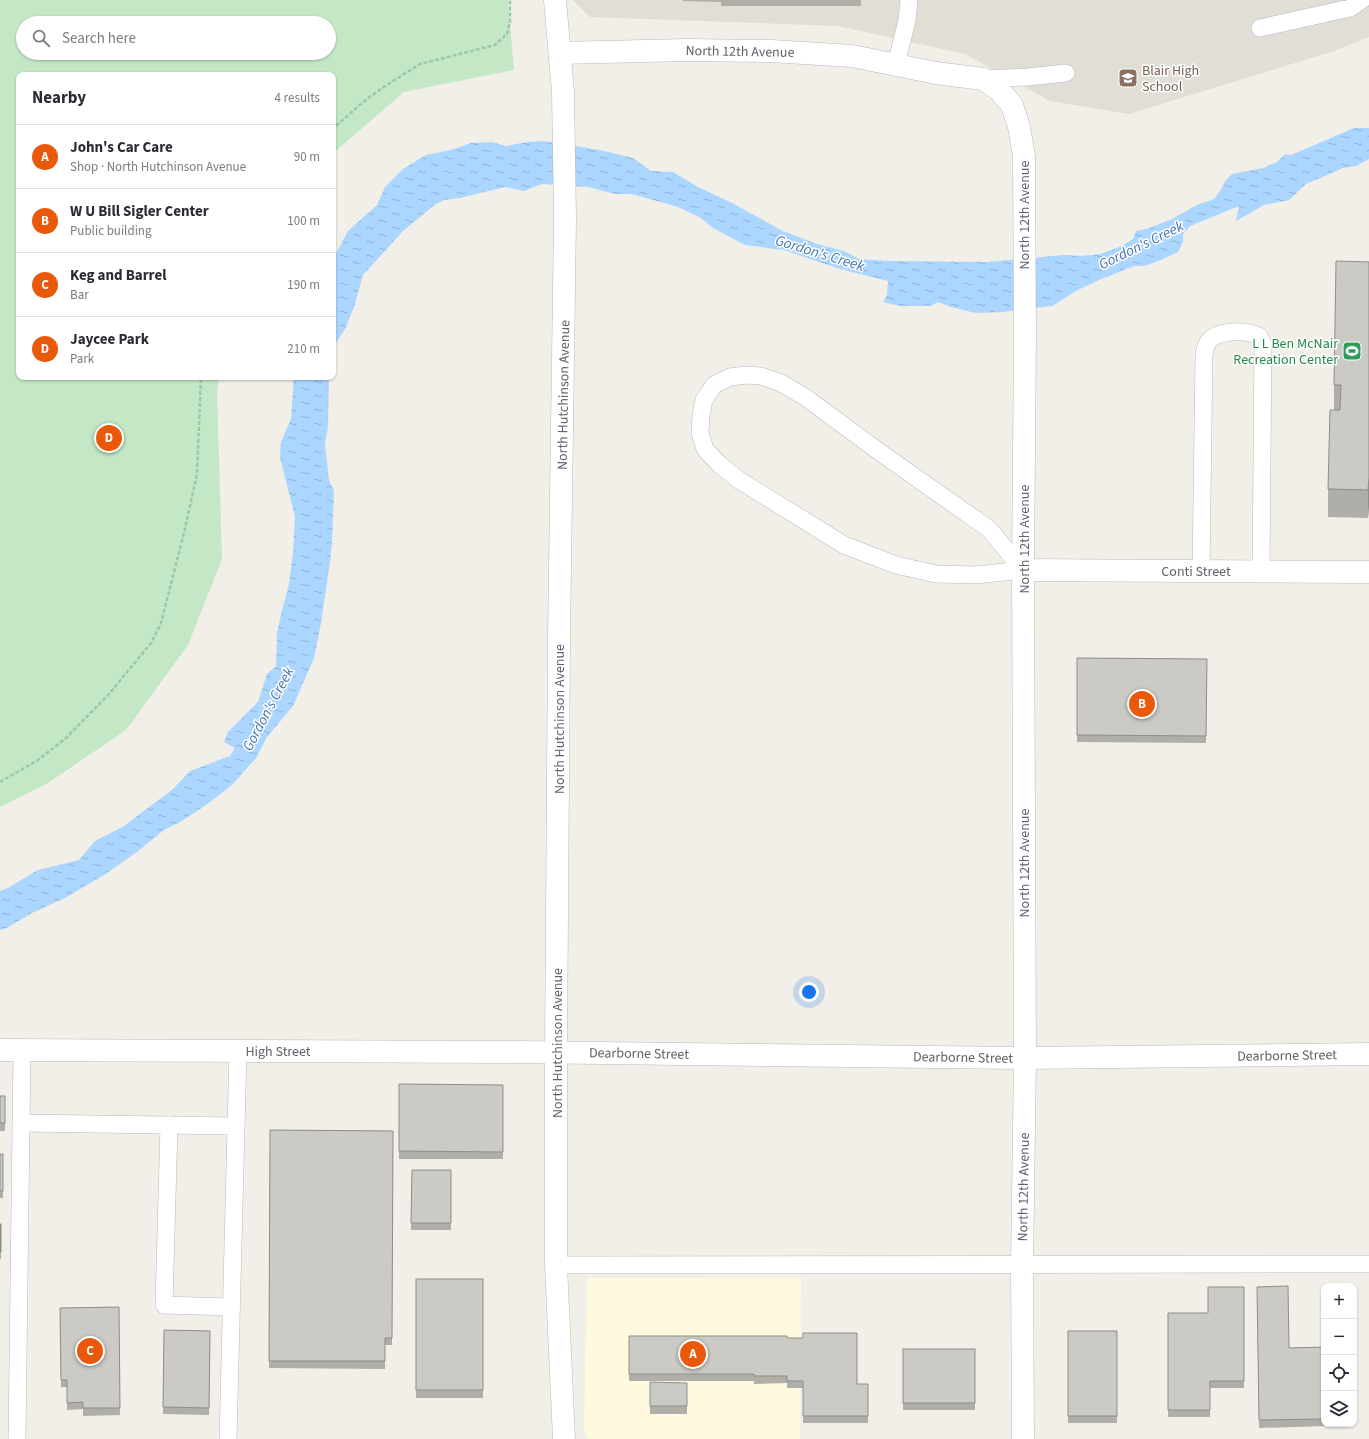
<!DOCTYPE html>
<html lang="en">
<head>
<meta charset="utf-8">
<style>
	body { margin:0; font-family:"Source Sans 3",sans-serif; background:#f7f7f7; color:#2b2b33 }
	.controls { position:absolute; right:12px; bottom:12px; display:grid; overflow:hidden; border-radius:8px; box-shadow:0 1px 3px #0004 }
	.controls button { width:36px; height:36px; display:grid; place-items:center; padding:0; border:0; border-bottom:1px solid #e1e1e2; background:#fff; color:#2b2b33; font:20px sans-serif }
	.you { position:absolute; left:809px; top:992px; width:14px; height:14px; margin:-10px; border:3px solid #fff; border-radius:50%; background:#1a73e8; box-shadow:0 0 0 6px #1a73e833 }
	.badge { display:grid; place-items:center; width:26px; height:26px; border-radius:50%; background:#ea580c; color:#fff; font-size:13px; font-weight:700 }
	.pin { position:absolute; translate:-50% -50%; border:2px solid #fff; box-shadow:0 1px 4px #0006 }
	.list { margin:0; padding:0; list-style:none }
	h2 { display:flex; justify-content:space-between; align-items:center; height:52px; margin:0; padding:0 16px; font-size:17px }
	h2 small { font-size:13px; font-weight:400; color:#7c7c81 }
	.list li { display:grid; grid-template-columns:26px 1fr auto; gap:12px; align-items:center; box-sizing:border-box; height:64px; padding:0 16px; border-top:1px solid #e1e1e2 }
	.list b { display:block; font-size:15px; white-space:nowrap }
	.list p { margin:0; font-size:13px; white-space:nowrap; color:#7c7c81 }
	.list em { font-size:13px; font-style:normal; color:#7c7c81 }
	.icon { flex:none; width:22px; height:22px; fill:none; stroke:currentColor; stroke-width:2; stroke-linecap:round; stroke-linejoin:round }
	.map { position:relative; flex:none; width:1369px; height:1439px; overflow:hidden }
	.search { position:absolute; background:#fff; box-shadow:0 1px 3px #0004; left:16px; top:16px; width:320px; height:44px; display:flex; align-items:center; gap:10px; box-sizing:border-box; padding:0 14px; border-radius:22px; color:#7c7c81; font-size:15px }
	.panel { position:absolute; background:#fff; box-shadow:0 1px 3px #0004; left:16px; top:72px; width:320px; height:308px; border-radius:8px }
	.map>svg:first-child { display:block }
	.commercial { fill:#fef9df }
	.education { fill:#e1ded6 }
	.green { fill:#c4e8c6; fill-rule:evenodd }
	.water { fill:url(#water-ripples) }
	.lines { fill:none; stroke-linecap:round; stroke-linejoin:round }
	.lane-casing { stroke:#b8b9be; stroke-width:18 }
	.street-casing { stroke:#b8b9be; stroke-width:23 }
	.secondary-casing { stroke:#b6b9bf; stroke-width:23 }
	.path { stroke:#9bc8aa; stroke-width:2.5; stroke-dasharray:4 2; stroke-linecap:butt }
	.lane { stroke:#fff; stroke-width:17 }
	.street { stroke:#fff; stroke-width:22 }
	.secondary { stroke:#fff; stroke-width:22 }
	.wall { fill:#afaea9 }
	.shaded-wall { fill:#8f8d8a }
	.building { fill:#cccac5; stroke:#8f8d8a }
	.labels { text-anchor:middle; stroke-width:3; stroke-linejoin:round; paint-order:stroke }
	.street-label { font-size:14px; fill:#5f6268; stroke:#fff }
	.education-label { font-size:14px; fill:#785e54; stroke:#fff; text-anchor:start }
	.leisure-label { font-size:14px; fill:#27864d; stroke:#fff; text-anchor:end }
	.water-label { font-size:15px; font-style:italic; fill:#4275b4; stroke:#fff }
</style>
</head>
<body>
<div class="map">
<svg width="1369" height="1439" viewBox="0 0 1369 1439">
	<defs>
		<pattern id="water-ripples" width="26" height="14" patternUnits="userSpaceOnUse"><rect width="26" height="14" fill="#aad6ff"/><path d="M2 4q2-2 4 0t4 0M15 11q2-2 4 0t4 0" fill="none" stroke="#8eb1d2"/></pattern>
	</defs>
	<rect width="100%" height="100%" fill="#f1efe8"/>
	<polygon class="commercial" points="587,1278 801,1278 800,1439 588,1439 584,1429"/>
	<polygon class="education" points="573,0 1369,0 1369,37 1334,51 1129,114 1050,101 965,54 838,26 590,17"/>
	<path class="green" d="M0 0H508L514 70 404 92 337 150 333 155V75H19V377H219L217 392 222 559 188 645 126 730 48 783 0 807ZM23 23H329V53H23Z"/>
	<g class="water">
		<polygon points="1354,128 1369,128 1369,159 1356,166 1343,168 1306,184 1289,200 1264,205 1236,221 1239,206 1190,226 1183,234 1183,242 1178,252 1161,260 1144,266 1134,266 1099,280 1076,291 1052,306 1002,312 976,313 951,307 938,302 930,306 899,306 883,302 887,295 888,281 840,269 784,250 745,245 713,228 701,218 678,207 632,194 615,194 588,187 542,184 524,191 505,187 460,198 444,200 436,204 404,230 363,275 354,307 345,329 335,344 333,356 333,259 348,231 377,205 385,187 403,169 426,155 451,150 471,143 492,142 505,146 527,142 543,141 600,150 633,158 651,171 673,172 698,187 732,203 783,231 817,244 844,251 859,259 889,261 988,262 1064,255 1081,256 1100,254 1122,246 1133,239 1136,231 1146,229 1170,220 1197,205 1214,199 1221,190 1225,181 1232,174 1263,168 1277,162 1285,154 1291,155"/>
		<polygon points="294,377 329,377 328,426 325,444 329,480 334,491 332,542 330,562 321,623 314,658 293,706 267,737 256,758 231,786 206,805 180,822 164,830 137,852 104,875 65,898 32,913 7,928 0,930 0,891 8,888 38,870 79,860 95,841 124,826 173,789 190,771 230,756 235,748 224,742 228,732 258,702 267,674 276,666 277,633 282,610 289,584 293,553 295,517 280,458 281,442 291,419"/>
	</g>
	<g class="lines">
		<defs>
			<g id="lane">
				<polyline points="1260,28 1350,8 1362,0"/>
				<polyline points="896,65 907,20 909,0"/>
				<polyline points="983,79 1028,77 1066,73"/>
				<polygon points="746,375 761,376 781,383 805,397 881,453 989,529 1023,570 976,575 936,574 896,565 844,545 739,480 720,465 705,449 700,433 701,415 704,400 714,385 730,377"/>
				<path d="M1201 571 1204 355C1205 349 1206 342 1212 338 1224 330 1247 330 1259 336L1263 344 1261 572"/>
				<polyline points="21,1123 236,1126"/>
				<polyline points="169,1125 164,1305 231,1307"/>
				<polyline points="556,1265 1369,1264"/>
				<polyline points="17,1439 22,1050"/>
				<polyline points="228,1439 238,1051"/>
			</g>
			<g id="street">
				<polyline points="560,53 687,50 771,51 852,56 936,73 983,79 998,89 1012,105 1019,127 1024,156 1025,337 1023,570 1025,1058 1022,1265 1023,1439"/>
				<polyline points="1023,570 1369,572"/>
				<polyline points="0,1050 518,1052 1025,1058 1369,1054"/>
			</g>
			<polyline id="secondary" points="555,0 563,92 565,219 559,639 556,1052 556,1265 564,1439"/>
		</defs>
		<use href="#lane" class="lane-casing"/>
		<use href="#street" class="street-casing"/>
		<use href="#secondary" class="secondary-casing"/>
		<g class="path">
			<polyline points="333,131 337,125 363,102 385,86 420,64 495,45 507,34 510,22 510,0"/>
			<polyline points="0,782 38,760 65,739 109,694 151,643 161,623 184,533 197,474 201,377"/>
		</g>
		<use href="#lane" class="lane"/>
		<use href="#street" class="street"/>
		<use href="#secondary" class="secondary"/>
	</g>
	<g class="wall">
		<polygon points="683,0 861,0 861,6 721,6 721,2 683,1"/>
		<polygon points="1369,262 1369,505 1368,518 1328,517 1328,489 1334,410 1334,385"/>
		<polygon points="1077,658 1207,659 1206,743 1077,742"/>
		<polygon points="399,1084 503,1085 503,1159 399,1159"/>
		<rect x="0" y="1096" width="5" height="35"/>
		<polygon points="270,1130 393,1131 392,1345 385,1345 385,1369 269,1368"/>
		<rect x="0" y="1154" width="3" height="44"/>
		<polygon points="412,1170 451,1170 451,1230 411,1230"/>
		<rect x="0" y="1224" width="1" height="35"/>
		<rect x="416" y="1279" width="67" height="119"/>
		<polygon points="1244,1287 1244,1388 1210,1388 1210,1417 1168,1417 1168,1313 1208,1313"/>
		<polygon points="1257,1287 1289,1348 1324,1347 1324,1424 1326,1424 1326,1426 1259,1428"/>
		<polygon points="119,1307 120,1415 83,1416 83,1409 67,1410 67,1387 61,1387 60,1308"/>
		<polygon points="164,1330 210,1331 209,1415 163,1414"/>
		<rect x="1068" y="1331" width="49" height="92"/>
		<polygon points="629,1336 787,1338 857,1384 868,1384 868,1423 803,1423 803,1388 787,1388 787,1383 754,1384 754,1381 629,1381"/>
		<rect x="903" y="1349" width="72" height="61"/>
		<polygon points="650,1382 687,1383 687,1414 650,1414"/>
	</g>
	<polygon class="shaded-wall" points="1369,477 1369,505 1368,518 1368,490"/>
	<g class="building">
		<polygon points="1336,261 1369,262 1369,477 1368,490 1328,489 1330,410 1340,410 1341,385 1334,385"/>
		<polygon points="1077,658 1207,659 1206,736 1077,735"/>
		<polygon points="399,1084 503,1085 503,1152 399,1151"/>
		<rect x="0" y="1096" width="5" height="27"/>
		<polygon points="270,1130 393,1131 392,1338 385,1338 385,1361 269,1361"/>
		<rect x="0" y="1154" width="3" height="37"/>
		<polygon points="412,1170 451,1170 451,1223 411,1223"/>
		<rect x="0" y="1224" width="1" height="28"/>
		<rect x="416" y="1279" width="67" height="111"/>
		<polygon points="1288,1286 1289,1348 1324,1347 1324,1419 1259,1420 1257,1287"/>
		<polygon points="1208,1287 1244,1287 1244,1381 1210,1381 1210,1410 1168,1410 1168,1313 1208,1313"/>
		<polygon points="119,1307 120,1408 83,1408 83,1402 67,1403 67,1380 61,1380 60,1308"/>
		<polygon points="164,1330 210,1331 209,1408 163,1407"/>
		<rect x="1068" y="1331" width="49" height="85"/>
		<polygon points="803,1333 857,1333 857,1384 868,1384 868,1416 803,1416 803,1381 787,1381 787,1376 754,1376 754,1374 629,1374 629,1336 787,1336 787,1338 803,1338"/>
		<rect x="903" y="1349" width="72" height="54"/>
		<polygon points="650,1382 687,1383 687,1406 650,1406"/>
	</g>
	<defs>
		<symbol id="school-square" viewBox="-11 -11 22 22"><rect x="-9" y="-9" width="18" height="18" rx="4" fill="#8d6e63" stroke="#fff"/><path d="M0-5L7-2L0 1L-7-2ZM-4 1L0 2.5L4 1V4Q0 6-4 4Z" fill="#fff"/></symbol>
		<symbol id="stadium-square" viewBox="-11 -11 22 22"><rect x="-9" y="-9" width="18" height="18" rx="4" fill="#2e9e5b" stroke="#fff"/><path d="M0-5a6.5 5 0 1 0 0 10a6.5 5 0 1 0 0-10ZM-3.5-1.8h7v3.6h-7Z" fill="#fff"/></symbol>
	</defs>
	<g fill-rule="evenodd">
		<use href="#school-square" x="1117" y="67" width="22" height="22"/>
		<use href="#stadium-square" x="1341" y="340" width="22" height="22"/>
	</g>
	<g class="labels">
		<g class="street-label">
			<text transform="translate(740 51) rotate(1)" y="5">North 12th Avenue</text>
			<text transform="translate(1024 215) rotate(-90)" y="5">North 12th Avenue</text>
			<text transform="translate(563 395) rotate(-89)" y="5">North Hutchinson Avenue</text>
			<text transform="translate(1024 539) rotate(-90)" y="5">North 12th Avenue</text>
			<text x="1196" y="576">Conti Street</text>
			<text transform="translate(559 719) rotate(-90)" y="5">North Hutchinson Avenue</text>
			<text transform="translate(1024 863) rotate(-90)" y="5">North 12th Avenue</text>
			<text transform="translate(557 1043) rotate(-90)" y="5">North Hutchinson Avenue</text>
			<text x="278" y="1056">High Street</text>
			<text transform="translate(639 1053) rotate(1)" y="5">Dearborne Street</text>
			<text transform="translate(1287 1055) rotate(-1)" y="5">Dearborne Street</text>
			<text transform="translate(963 1057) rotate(1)" y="5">Dearborne Street</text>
			<text transform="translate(1023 1187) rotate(-89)" y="5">North 12th Avenue</text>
		</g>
		<g class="education-label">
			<text x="1142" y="75">Blair High<tspan x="1142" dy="16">School</tspan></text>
		</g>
		<g class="leisure-label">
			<text x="1338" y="348">L L Ben McNair<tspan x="1338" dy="16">Recreation Center</tspan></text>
		</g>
		<g class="water-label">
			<text transform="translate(1141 245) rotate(-26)" y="5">Gordon's Creek</text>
			<text transform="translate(820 253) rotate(17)" y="5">Gordon's Creek</text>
			<text transform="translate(268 709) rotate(-62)" y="5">Gordon's Creek</text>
		</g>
	</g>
</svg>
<div class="controls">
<button>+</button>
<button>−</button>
<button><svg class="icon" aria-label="locate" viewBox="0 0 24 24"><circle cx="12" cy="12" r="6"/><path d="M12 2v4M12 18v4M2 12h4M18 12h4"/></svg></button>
<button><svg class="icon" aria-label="layers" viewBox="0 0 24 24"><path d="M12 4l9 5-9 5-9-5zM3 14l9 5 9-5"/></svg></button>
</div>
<div class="you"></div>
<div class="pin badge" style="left:693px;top:1354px">A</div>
<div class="pin badge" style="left:1142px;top:704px">B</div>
<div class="pin badge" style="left:90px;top:1351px">C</div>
<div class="pin badge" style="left:109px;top:438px">D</div>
<div class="search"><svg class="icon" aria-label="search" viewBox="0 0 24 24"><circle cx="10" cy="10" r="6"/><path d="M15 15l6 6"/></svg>Search here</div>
<section class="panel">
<h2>Nearby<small>4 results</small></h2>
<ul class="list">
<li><span class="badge">A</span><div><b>John's Car Care</b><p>Shop · North Hutchinson Avenue</p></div><em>90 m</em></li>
<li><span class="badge">B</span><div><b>W U Bill Sigler Center</b><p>Public building</p></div><em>100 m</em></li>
<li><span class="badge">C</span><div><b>Keg and Barrel</b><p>Bar</p></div><em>190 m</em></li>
<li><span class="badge">D</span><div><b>Jaycee Park</b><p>Park</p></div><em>210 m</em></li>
</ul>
</section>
</div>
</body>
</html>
